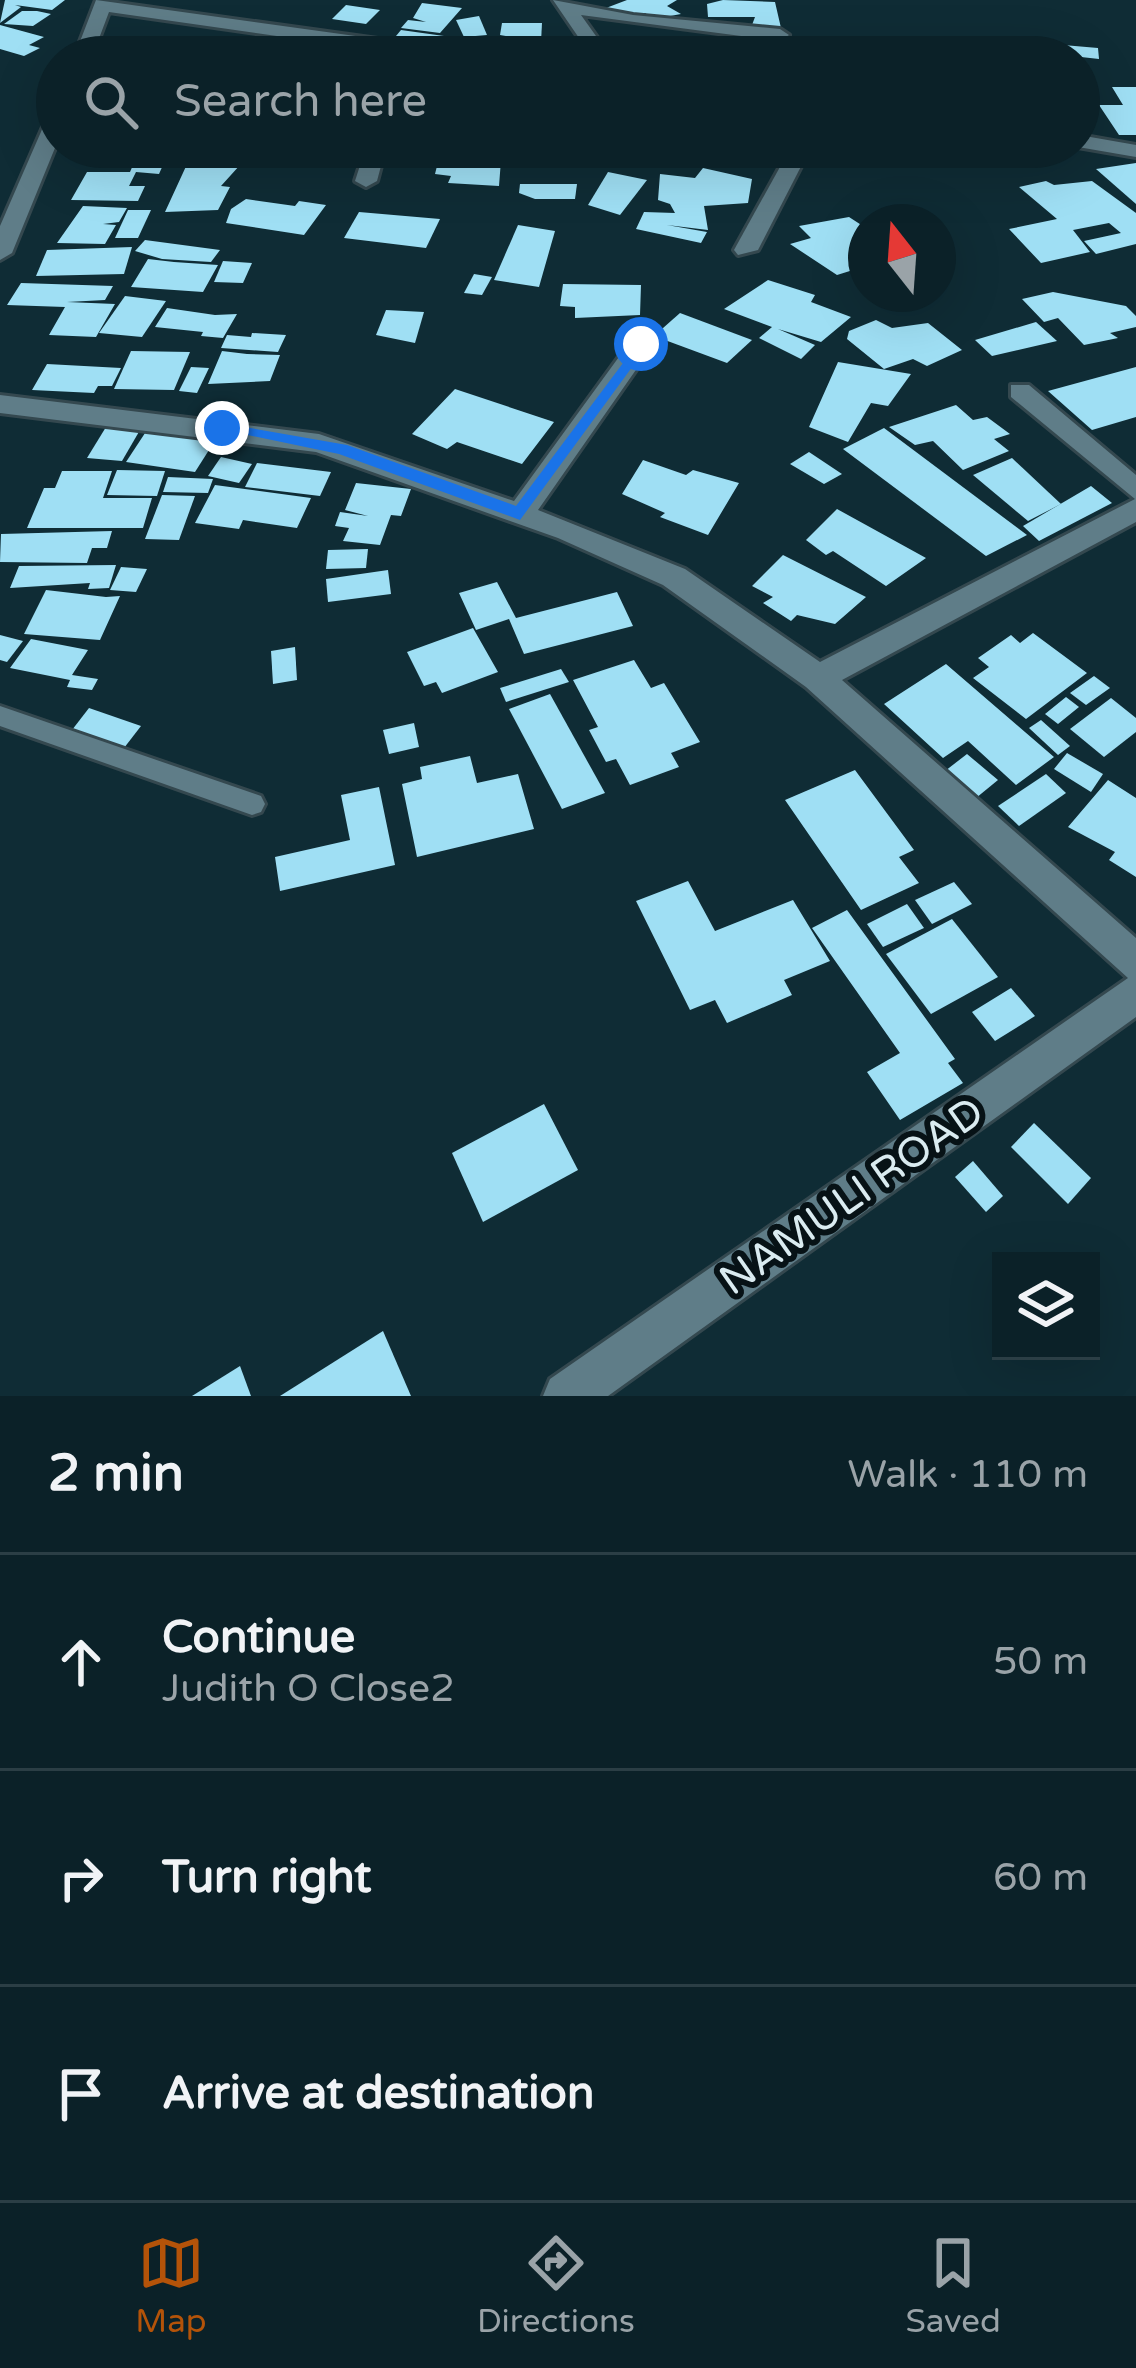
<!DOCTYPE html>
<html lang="en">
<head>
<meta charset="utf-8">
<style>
	body { margin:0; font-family:"Varela Round",sans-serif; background:#192e34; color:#f1f3f6 }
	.controls { position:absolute; right:36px; bottom:36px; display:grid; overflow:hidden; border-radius:0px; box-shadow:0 12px 48px #0002 }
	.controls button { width:108px; height:108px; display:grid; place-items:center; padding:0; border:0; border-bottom:3px solid #2b3e45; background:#0b2128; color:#f1f3f6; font:60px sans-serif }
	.compass { position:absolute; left:848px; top:204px; width:108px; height:108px; border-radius:50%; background:#0b2128; box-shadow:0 12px 48px #0002; rotate:343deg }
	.stop { position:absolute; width:36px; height:36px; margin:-27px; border:9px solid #1a73e8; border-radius:50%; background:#fff }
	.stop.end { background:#1a73e8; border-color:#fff; box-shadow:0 3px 12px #0008 }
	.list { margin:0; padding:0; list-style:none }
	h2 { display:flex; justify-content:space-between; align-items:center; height:156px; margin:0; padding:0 48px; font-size:51px }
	h2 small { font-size:39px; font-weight:400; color:#9aa3a8 }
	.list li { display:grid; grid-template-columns:78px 1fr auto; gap:36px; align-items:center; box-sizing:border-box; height:216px; padding:0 48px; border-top:3px solid #2b3e45 }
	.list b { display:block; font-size:45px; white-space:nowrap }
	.list p { margin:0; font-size:39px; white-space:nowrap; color:#9aa3a8 }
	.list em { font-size:39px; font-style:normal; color:#9aa3a8 }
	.icon { flex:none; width:66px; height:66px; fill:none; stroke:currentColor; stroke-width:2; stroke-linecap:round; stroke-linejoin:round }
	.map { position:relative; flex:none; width:1136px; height:1396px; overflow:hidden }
	.search { position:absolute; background:#0b2128; box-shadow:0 12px 48px #0002; left:36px; right:36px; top:36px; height:132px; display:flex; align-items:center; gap:30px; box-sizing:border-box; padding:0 42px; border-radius:66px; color:#9aa3a8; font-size:45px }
	.sheet { height:804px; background:#0b2128 }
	nav { display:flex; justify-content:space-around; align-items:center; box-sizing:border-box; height:168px; border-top:3px solid #2b3e45; background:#0b2128; font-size:33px; color:#9aa3a8 }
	nav a { display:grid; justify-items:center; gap:6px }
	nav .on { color:#b45309 }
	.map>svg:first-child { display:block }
	.building { fill:#9fdff4 }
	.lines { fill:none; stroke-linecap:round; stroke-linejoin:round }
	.service-casing { stroke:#34484f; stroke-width:6 }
	.minor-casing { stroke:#34484f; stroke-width:6 }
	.service { fill:#5f7d88; fill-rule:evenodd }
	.minor { fill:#5f7d88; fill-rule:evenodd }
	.route { fill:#1a73e8 }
	.labels { text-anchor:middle; stroke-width:12; stroke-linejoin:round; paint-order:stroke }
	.near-street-label { font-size:42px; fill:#daebf0; stroke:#071216 }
</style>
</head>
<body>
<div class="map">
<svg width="1136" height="1396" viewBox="0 0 1136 1396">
	<rect width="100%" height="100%" fill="#0f2c35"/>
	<g class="building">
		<polygon points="5,0 65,0 52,10 15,5 21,7 0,23"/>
		<polygon points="627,0 677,0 667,6 681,14 654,19 645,13 629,19 606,8"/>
		<polygon points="723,0 775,2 781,28 752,25 755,17 708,17 707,4"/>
		<polygon points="422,3 462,8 440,33 401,28 408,20 426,22 413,18"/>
		<polygon points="346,5 380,10 366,24 332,19"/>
		<polygon points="22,11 37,11 51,14 33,26 4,24"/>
		<polygon points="479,16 487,35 464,37 456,20"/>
		<polygon points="502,23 542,23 541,42 500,35"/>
		<polygon points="0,25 44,37 29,45 40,48 24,56 0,49"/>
		<polygon points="401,30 444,36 435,47 391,42"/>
		<polygon points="235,36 263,38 247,57 222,56"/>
		<polygon points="151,38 182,39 204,43 196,57 129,57"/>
		<polygon points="265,38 297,40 287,57 252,57"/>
		<polygon points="993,40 1017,42 1044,56 1013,57"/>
		<polygon points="495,43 584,47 585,57 508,53"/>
		<polygon points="1040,43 1098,48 1099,59 1045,53"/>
		<polygon points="932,47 958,47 964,57 878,57"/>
		<polygon points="1112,87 1136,87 1136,135 1119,135 1099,105 1123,105"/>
		<polygon points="158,147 199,147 194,159 152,159"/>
		<polygon points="255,147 294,147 280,164 248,162"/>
		<polygon points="452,147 502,147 499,186 448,183 451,176 435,174 439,158 450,155"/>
		<polygon points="188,162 240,165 221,186 230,187 218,210 165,212"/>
		<polygon points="1136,163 1136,204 1096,169"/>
		<polygon points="133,165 163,165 159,174 136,172 129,186 145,186 138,201 71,200 87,172 130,172"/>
		<polygon points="703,168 752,179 748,203 704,206 708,230 667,225 707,232 701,243 636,229 644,212 675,213 670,204 658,200 660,174 695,178"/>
		<polygon points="608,172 647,180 620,215 588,205"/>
		<polygon points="1046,181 1054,185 1092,181 1136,213 1136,244 1096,254 1084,241 1121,233 1109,223 1073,230 1090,252 1041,263 1009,229 1057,219 1019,187"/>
		<polygon points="520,184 577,184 575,199 535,199 519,193"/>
		<polygon points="246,199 295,206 299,201 326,205 304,235 226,223 231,209"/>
		<polygon points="83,206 127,208 119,222 103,224 116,225 105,244 57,243"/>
		<polygon points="128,210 151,210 138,238 115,238"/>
		<polygon points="359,212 440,219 426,248 344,238"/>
		<polygon points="849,217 866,228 866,266 837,275 790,244 811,238 799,226"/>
		<polygon points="518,225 555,231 539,287 494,280"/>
		<polygon points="145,240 220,250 211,262 162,259 135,251"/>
		<polygon points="132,247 124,274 36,276 47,250"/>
		<polygon points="148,259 174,262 218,265 203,292 131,287"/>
		<polygon points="223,261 252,263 243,283 214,282"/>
		<polygon points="474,274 492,277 482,295 464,293"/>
		<polygon points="768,280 815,295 811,302 851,317 821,342 778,329 815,345 801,359 759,338 772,327 724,309"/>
		<polygon points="21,283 113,286 105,300 67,302 115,304 96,337 49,335 65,307 7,305"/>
		<polygon points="563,284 641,285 640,315 575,318 575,307 560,306"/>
		<polygon points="1053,292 1126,306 1136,316 1136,327 1110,333 1118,338 1084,345 1058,318 1044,322 1022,299"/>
		<polygon points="125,296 166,301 142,337 99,333"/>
		<polygon points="167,308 215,315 237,314 223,338 201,336 203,332 155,327"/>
		<polygon points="386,310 424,312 415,343 376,335"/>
		<polygon points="680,313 752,340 727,363 654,336"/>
		<polygon points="876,320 892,328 928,323 962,350 927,366 913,359 884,369 847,339 849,331"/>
		<polygon points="1036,322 1057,341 992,356 975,340"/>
		<polygon points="252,333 286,335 278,352 221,348 227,335 251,337"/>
		<polygon points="131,351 190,352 174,390 114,389"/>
		<polygon points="222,351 247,354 280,355 270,381 208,384"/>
		<polygon points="838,362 911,374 888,406 871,403 848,442 809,427"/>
		<polygon points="47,364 121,368 112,386 98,386 94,393 32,390"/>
		<polygon points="191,367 209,368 197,393 179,391"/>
		<polygon points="1136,367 1136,417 1092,430 1048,391"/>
		<polygon points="455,389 554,422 522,464 457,442 447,449 412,434"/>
		<polygon points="956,405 973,420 987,417 1010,434 994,439 1009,451 963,470 933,441 915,445 889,427"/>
		<polygon points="106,427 140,430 122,461 87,458"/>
		<polygon points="884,428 1027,535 986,556 843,449"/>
		<polygon points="147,430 216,439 195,472 126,462"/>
		<polygon points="809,452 842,474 824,484 790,464"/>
		<polygon points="221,457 252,464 239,483 208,476"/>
		<polygon points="1012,458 1061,504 1028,521 973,475"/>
		<polygon points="643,460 686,475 693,470 739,483 708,535 660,517 665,513 622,494"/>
		<polygon points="257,463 331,472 320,496 245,487"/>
		<polygon points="117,470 165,471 157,496 107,495"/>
		<polygon points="62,471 112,471 103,498 152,498 143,528 27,528 44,488 55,488"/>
		<polygon points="168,477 213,479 208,493 163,492"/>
		<polygon points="356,483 411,489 401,516 391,515 380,545 343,541 349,528 335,526 340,512 368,516 345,510"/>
		<polygon points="215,485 311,498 297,528 243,520 239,529 195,523"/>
		<polygon points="1091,486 1112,503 1039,541 1023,526"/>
		<polygon points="162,495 195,496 179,540 145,539"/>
		<polygon points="837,509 926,558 886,586 833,551 826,555 806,540"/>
		<polygon points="112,531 107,548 92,548 87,563 0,562 1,534"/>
		<polygon points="368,549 366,568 326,569 328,550"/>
		<polygon points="783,555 866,597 835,624 797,615 791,621 763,603 773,597 752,586"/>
		<polygon points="116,565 109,588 88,589 90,583 10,588 19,566"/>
		<polygon points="121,567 147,569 136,592 110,590"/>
		<polygon points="388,570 391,594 328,602 326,579"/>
		<polygon points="497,582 516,618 617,592 633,626 524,654 509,619 476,630 459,593"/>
		<polygon points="46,590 106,597 120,596 100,640 24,634"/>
		<polygon points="473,628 498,672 442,693 436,682 424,686 407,652"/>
		<polygon points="1033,633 1087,673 1026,719 973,678 989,667 978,658 1011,635 1020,643"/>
		<polygon points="0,635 23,641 7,662 0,660"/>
		<polygon points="31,639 88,650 72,675 98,679 92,690 67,687 70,680 10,668"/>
		<polygon points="295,647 297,680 273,684 271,651"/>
		<polygon points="634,660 651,688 664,683 700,742 671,753 679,767 630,785 616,759 606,762 589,730 598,727 573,680"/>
		<polygon points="946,664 1054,757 1016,785 968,741 943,758 884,704"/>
		<polygon points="561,669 569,682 506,702 500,688"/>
		<polygon points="1094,676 1110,688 1086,705 1070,693"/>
		<polygon points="550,694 605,793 562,809 509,709"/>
		<polygon points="1066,697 1079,707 1058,724 1045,714"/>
		<polygon points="1111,698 1136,718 1136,732 1104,757 1070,729"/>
		<polygon points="89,708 141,726 124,748 72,730"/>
		<polygon points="1041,720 1070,746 1058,755 1029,728"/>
		<polygon points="414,723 419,747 389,754 383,730"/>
		<polygon points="1067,753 1103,774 1091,792 1054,769"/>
		<polygon points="967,754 998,780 976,798 945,771"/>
		<polygon points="470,756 477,783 518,774 534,829 417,857 402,784 422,779 420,767"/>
		<polygon points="855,770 914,850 899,857 919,883 861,910 785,800"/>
		<polygon points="1046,774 1066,793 1019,826 998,806"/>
		<polygon points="1108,780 1136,798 1136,877 1109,860 1115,852 1068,827"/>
		<polygon points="379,787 395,865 280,891 275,857 350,840 341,795"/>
		<polygon points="688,881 715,931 793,900 830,961 784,980 792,995 727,1023 715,1000 690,1010 636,901"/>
		<polygon points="954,882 972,904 932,924 915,900"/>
		<polygon points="907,904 924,928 883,947 867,924"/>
		<polygon points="847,910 955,1059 948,1063 963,1083 900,1120 867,1072 900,1053 812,928"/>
		<polygon points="952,919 998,977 931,1014 886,954"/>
		<polygon points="1011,988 1035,1016 995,1041 972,1012"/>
		<polygon points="544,1104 578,1170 483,1222 452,1153"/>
		<polygon points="1034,1123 1091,1178 1068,1204 1011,1147"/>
		<polygon points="973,1161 1003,1196 986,1212 955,1177"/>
		<polygon points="383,1331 411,1396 280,1396"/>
		<polygon points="240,1366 251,1396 192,1396"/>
	</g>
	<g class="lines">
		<defs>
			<polygon id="service" points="0,706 261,796 265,804 261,812 252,815 0,726"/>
			<g id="minor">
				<polygon points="96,0 464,51 473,57 424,57 109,12 92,57 74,57"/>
				<polygon points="553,0 633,15 780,29 789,35 780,41 581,15 611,57 592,57"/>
				<polygon points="57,112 57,143 12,253 0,260 0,226 47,118"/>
				<polygon points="1079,135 1136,145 1136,157 1078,147"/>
				<polygon points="366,147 386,147 377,181 366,187 355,181"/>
				<polygon points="791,147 811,147 758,250 738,255 734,250"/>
				<polygon points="641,336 654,344 538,510 685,569 820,662 1135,499 1011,397 1011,385 1029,385 1136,475 1136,522 842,680 1136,938 1136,1017 608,1396 543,1396 550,1379 1128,978 806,687 663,585 558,538 316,452 0,413 0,395 319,434 514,501 632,339"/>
			</g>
		</defs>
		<use href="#service" class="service-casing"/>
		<use href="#minor" class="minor-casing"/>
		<use href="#service" class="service"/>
		<use href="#minor" class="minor"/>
	</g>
	<polygon class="route" points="641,339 649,344 520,520 339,454 214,428 222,423 347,445 516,506"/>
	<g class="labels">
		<g class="near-street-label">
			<text transform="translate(851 1195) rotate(-35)" y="15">NAMULI ROAD</text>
		</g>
	</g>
</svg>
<div class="controls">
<button><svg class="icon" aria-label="layers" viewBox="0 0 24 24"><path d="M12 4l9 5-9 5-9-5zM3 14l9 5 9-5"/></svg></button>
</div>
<svg class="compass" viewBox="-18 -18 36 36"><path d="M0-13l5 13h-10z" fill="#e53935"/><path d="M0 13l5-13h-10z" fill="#9aa3a8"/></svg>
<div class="stop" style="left:641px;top:344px"></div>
<div class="stop end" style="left:222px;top:428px"></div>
<div class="search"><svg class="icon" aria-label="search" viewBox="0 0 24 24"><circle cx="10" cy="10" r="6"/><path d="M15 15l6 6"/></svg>Search here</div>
</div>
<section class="sheet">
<h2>2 min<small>Walk · 110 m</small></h2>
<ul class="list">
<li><svg class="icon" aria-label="ahead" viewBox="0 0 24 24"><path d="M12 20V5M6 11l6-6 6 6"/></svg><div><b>Continue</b><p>Judith O Close2</p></div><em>50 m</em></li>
<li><svg class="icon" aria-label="right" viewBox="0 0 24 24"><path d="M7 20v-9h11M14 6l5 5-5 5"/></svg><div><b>Turn right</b></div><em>60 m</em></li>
<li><svg class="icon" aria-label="arrive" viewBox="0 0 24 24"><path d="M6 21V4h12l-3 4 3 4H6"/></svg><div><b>Arrive at destination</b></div></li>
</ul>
</section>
<nav>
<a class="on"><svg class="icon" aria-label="map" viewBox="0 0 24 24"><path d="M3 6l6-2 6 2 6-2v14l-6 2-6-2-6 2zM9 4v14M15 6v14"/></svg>Map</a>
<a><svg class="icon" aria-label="directions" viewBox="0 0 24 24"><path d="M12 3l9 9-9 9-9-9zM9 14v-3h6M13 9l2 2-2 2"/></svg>Directions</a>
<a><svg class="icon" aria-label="saved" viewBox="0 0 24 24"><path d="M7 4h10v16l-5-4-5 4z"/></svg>Saved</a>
</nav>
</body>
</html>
